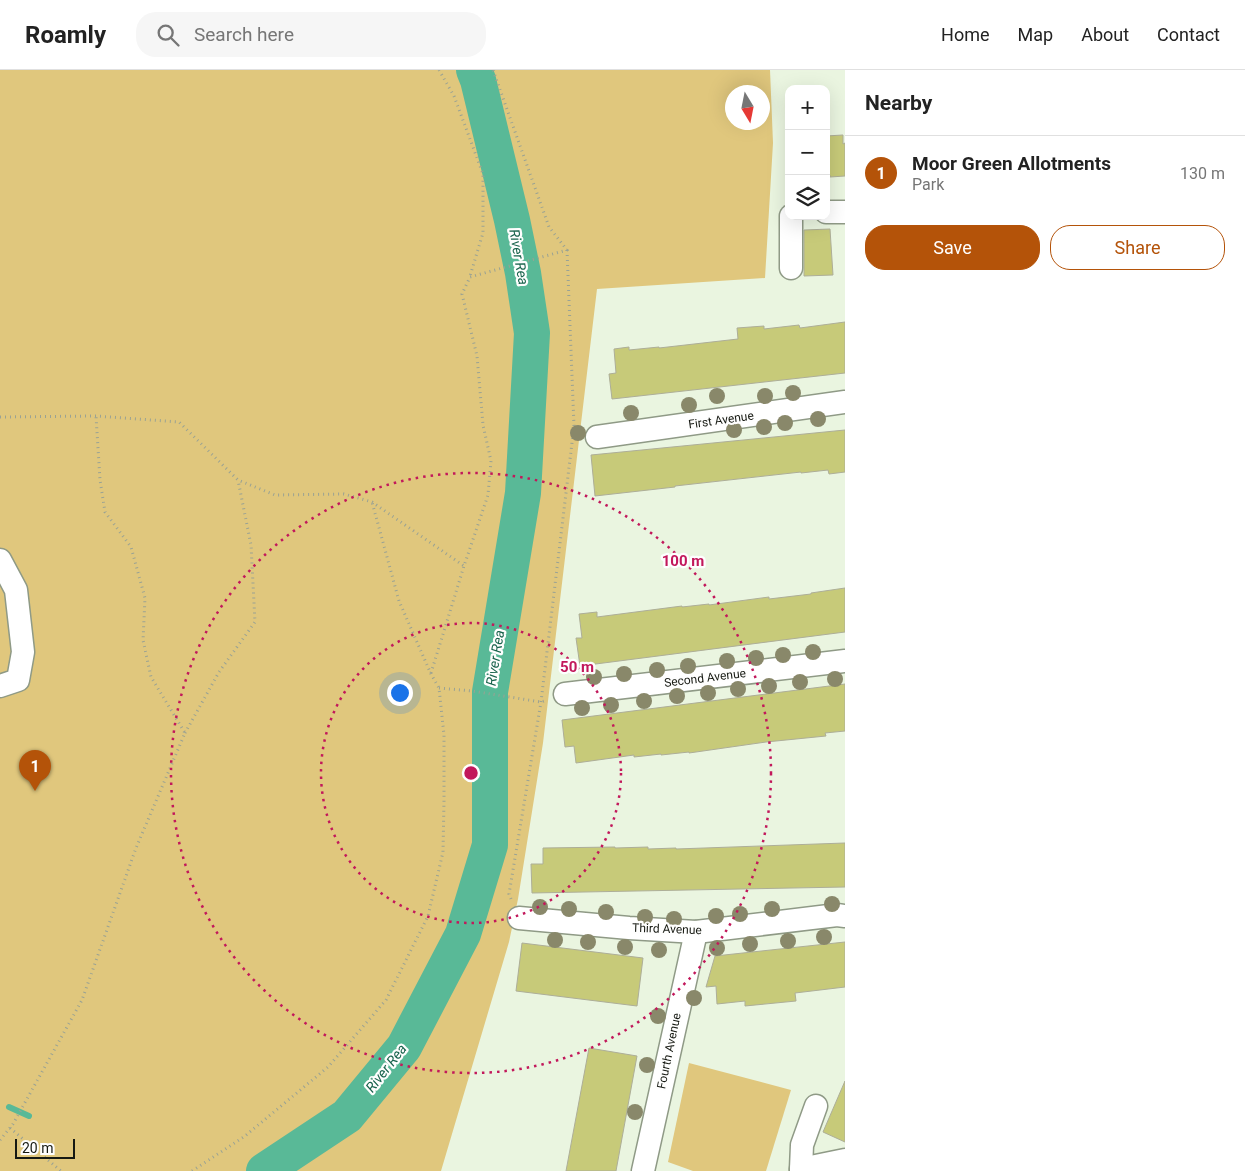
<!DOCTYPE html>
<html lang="en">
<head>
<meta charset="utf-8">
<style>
	body { margin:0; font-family:Roboto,sans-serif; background:#f6f6f6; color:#222 }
	.controls { position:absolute; right:15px; top:15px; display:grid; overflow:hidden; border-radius:10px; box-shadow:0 5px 20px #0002 }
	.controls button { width:45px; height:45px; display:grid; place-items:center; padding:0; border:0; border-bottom:1px solid #e0e0e0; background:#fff; color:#222; font:25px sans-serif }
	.compass { position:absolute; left:725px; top:15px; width:45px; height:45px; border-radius:50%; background:#fff; box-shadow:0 5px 20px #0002; rotate:170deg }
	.scale { position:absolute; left:15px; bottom:12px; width:60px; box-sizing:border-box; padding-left:5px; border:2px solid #161912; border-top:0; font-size:14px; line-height:18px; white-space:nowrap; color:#161912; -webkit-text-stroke:4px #fefefe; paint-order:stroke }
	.you { position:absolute; left:399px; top:622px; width:18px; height:18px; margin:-12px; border:4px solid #fff; border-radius:50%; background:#1a73e8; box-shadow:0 0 0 8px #1a73e833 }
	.badge { display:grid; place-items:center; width:32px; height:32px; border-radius:50%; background:#b45309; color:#fff; font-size:16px; font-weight:700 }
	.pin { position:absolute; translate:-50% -41px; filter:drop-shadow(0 1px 2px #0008) }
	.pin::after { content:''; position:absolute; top:26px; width:18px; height:15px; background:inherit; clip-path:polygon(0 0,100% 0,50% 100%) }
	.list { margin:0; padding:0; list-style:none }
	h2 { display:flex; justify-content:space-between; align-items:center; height:65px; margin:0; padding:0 20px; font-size:21px }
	h2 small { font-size:16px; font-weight:400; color:#767676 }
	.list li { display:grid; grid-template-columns:32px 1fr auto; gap:15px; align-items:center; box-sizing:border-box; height:75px; padding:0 20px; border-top:1px solid #e0e0e0 }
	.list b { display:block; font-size:19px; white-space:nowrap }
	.list p { margin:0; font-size:16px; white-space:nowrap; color:#767676 }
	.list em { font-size:16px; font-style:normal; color:#767676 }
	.actions { display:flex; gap:10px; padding:15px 20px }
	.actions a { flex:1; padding:11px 0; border:1px solid #b45309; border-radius:20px; text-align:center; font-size:18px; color:#b45309 }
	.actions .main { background:#b45309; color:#fff }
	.icon { flex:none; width:28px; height:28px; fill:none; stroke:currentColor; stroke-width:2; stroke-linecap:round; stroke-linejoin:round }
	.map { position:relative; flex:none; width:845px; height:1101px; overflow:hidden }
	header { display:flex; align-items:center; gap:30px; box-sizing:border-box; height:70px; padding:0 25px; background:#fff; border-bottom:1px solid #e0e0e0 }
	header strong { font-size:24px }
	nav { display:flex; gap:28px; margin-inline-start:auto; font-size:18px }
	.search { width:350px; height:45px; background:#f6f6f6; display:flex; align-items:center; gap:12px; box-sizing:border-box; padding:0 18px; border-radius:20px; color:#767676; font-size:19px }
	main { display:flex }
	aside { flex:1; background:#fff }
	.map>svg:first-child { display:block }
	.green { fill:#e0c77d; fill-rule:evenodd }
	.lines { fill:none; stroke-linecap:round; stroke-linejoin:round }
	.stream { stroke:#59b997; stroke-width:6 }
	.river { stroke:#59b997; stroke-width:36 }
	.building { fill:#c7ca79; stroke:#adae98 }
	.minor-casing { stroke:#8f9a86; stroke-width:25 }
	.path { stroke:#9aa293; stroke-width:3; stroke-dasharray:1 4; stroke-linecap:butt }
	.minor { stroke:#fff; stroke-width:22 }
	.tree { fill:#89886a }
	.ring { fill:none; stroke:#c2185b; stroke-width:2.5; stroke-dasharray:2.5 5 }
	.labels { text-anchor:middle; stroke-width:4.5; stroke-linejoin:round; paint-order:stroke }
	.street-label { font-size:12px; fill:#161912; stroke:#fefefe }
	.water-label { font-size:14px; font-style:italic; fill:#18634c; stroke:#fefefe }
	.centre { fill:#c2185b; stroke:#fefefe; stroke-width:2.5 }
	.ring-label { font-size:15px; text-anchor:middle; font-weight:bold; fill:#c2185b; stroke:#fefefe; stroke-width:4.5; stroke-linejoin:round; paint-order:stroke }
</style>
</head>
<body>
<header>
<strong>Roamly</strong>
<div class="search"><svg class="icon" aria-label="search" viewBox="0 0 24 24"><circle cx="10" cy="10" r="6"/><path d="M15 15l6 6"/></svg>Search here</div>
<nav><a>Home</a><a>Map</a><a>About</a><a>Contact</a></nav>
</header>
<main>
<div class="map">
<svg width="845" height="1101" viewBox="0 0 845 1101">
	<rect width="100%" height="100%" fill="#eaf5e0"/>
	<g class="green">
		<path d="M0 0H770L773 73 765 208 597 219 543 673 518 829 509 872 441 1101H0ZM732 22H762V52H732Z"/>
		<polygon points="689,993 791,1020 766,1101 693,1101 668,1092"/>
	</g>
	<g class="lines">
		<polyline class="stream" points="9,1037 29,1046"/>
		<polyline class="river" points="264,1101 347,1046 404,977 463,864 490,775 490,622 523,423 532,263 523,203 512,150 478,10 474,0"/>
	</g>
	<g class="building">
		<polygon points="843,65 843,74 845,73 845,106 830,107 830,105 826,106 826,66"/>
		<polygon points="830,159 833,205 804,206 804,160"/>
		<polygon points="845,252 845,303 612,329 609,304 616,303 614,279 629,277 629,280 659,277 659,278 738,269 737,258 764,256 764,259 799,255 800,258"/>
		<polygon points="845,360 845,402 829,404 828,400 801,403 801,402 675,416 675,417 595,426 591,385"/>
		<polygon points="845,518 845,562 580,596 576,568 582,568 579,544 597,542 597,547 682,536 682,537 709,534 709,535 769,527 769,529 811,524 811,523"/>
		<polygon points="845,614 845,661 825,663 826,666 766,672 689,683 689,682 661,685 661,684 634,687 634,685 576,693 574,676 565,677 562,650"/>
		<polygon points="845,773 845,817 532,823 531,794 543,794 543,778 615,777 615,778 648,777 648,779 676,778 676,779"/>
		<polygon points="845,872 845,917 795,923 796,931 745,936 745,931 717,934 716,916 706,917 715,886"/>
		<polygon points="522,873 643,888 637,936 516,921"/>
		<polygon points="589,978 637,986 616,1101 566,1101"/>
		<polygon points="845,1011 845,1072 823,1062"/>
	</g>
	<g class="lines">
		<defs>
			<g id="minor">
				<polyline points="826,142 845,142"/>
				<polyline points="791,146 791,198"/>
				<polyline points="597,367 845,332"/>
				<polyline points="0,490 16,520 23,582 18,610 0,616"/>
				<polyline points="565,624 845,591"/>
				<polyline points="519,848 629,858 696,862 837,845 845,846"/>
				<polyline points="801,1099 802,1075 816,1036"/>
				<polyline points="643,1101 696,862"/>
				<polyline points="801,1101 801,1099 845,1090"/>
			</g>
		</defs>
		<use href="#minor" class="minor-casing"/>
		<g class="path">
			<polyline points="439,0 454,26 483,104 483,163 470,206"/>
			<polyline points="567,180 574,356"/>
			<polyline points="0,347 96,346 179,352 238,410 275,425 344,424 372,432 464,496"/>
			<polyline points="431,603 464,496 488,425 491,391 483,355 477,286 462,224 470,207 567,180 549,157 493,0"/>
			<polyline points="439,618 472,621 541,632 547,630"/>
			<polyline points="185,663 219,602 255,552 251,475 238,410"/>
			<polyline points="511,829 509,824 541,632 574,356 580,359"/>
			<polyline points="10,1058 61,1101"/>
			<polyline points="0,1070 13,1054 82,930 136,778 185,663 151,607 143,570 145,528 131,477 105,442 100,410 96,346"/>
			<polyline points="192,1101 245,1066 328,997 386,930 428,846 443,782 444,731 444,665 439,618 431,604 399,531 372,432"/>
		</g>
		<use href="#minor" class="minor"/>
	</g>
	<g class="tree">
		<circle cx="793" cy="323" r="8"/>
		<circle cx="717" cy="326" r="8"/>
		<circle cx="765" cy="326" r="8"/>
		<circle cx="689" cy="335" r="8"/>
		<circle cx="631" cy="343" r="8"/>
		<circle cx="818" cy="349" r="8"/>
		<circle cx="785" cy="353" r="8"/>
		<circle cx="764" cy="357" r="8"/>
		<circle cx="734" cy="360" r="8"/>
		<circle cx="578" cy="363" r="8"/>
		<circle cx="813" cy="582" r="8"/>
		<circle cx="783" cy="585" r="8"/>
		<circle cx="756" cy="588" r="8"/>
		<circle cx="727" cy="591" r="8"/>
		<circle cx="688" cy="596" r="8"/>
		<circle cx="657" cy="600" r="8"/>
		<circle cx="624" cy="604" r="8"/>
		<circle cx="594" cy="607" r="8"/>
		<circle cx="835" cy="609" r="8"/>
		<circle cx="800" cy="612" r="8"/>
		<circle cx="769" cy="616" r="8"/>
		<circle cx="738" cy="619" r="8"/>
		<circle cx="708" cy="623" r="8"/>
		<circle cx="677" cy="626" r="8"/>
		<circle cx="644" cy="631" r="8"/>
		<circle cx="611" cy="635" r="8"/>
		<circle cx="582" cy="638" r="8"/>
		<circle cx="832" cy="834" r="8"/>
		<circle cx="540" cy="837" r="8"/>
		<circle cx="569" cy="839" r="8"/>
		<circle cx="772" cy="839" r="8"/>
		<circle cx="606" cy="842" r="8"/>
		<circle cx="740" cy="844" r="8"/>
		<circle cx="716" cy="846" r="8"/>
		<circle cx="645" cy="847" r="8"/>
		<circle cx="674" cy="849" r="8"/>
		<circle cx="824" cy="867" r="8"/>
		<circle cx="555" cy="870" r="8"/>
		<circle cx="788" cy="871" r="8"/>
		<circle cx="588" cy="872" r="8"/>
		<circle cx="750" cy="874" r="8"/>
		<circle cx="625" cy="877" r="8"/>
		<circle cx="717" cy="878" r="8"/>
		<circle cx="659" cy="880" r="8"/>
		<circle cx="694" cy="928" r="8"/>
		<circle cx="658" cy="946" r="8"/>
		<circle cx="647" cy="995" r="8"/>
		<circle cx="635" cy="1042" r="8"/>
	</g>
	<g class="ring">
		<circle cx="471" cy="703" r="150"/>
		<circle cx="471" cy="703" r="300"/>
	</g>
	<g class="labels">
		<g class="street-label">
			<text transform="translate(721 350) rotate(-8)" y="4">First Avenue</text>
			<text transform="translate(705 608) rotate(-7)" y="4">Second Avenue</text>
			<text transform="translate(667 859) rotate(2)" y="4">Third Avenue</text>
			<text transform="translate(669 981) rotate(-78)" y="4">Fourth Avenue</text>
		</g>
		<g class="water-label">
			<text transform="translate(519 187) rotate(80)" y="5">River Rea</text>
			<text transform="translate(495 588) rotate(-81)" y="5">River Rea</text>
			<text transform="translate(386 998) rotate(-52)" y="5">River Rea</text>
		</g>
	</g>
	<circle cx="471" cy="703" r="8" class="centre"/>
	<g class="ring-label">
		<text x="683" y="496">100 m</text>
		<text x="577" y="602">50 m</text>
	</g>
</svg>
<div class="controls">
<button>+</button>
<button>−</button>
<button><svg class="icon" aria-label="layers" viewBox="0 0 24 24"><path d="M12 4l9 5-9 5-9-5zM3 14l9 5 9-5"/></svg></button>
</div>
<svg class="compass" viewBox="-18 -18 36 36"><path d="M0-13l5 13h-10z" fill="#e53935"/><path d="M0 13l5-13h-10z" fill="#767676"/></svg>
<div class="scale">20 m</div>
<div class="you"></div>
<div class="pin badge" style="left:35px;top:721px">1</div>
</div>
<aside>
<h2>Nearby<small></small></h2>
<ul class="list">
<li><span class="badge">1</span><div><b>Moor Green Allotments</b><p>Park</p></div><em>130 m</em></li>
</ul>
<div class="actions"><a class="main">Save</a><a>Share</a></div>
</aside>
</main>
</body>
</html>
